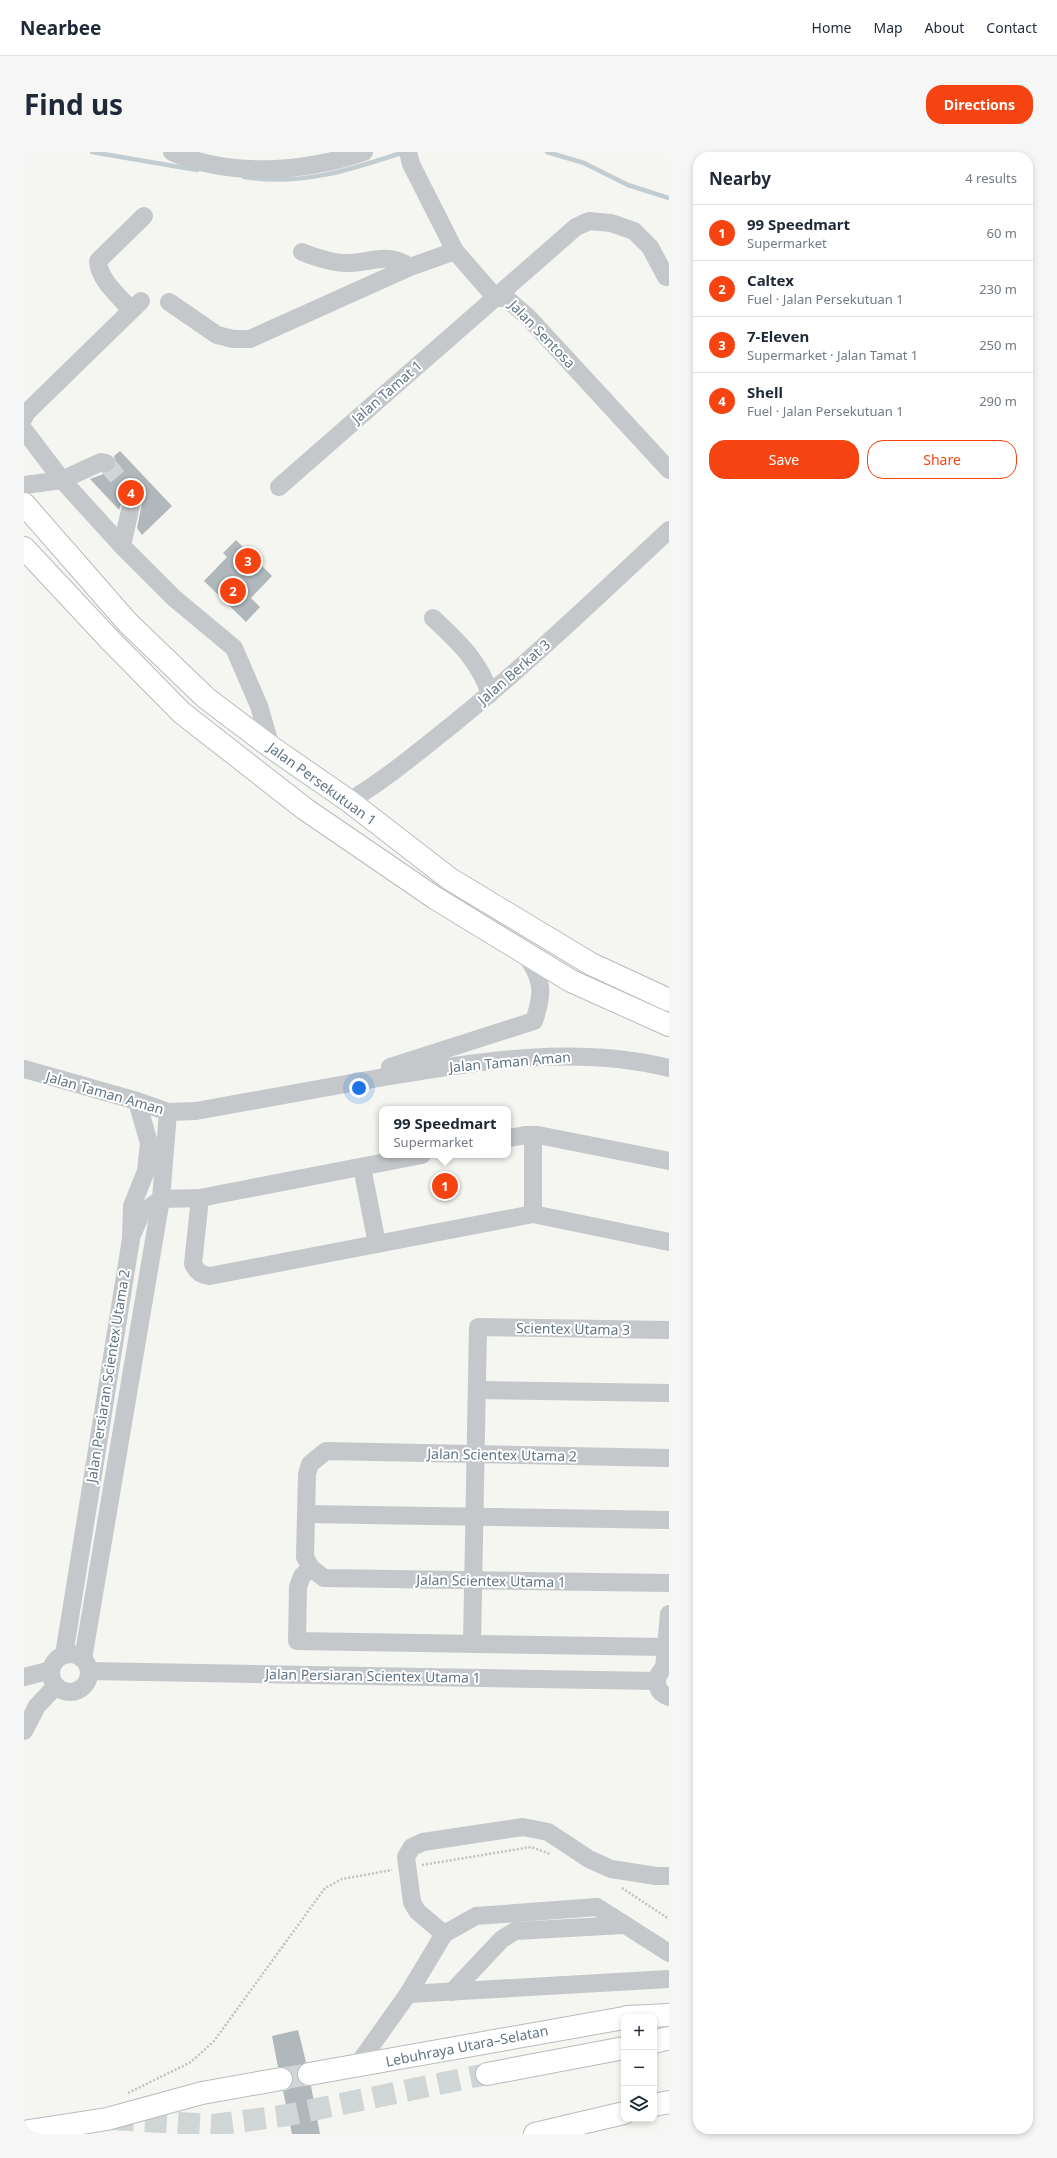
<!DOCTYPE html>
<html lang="en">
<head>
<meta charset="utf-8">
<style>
	body { margin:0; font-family:"Noto Sans",sans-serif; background:#f6f6f7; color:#1f2937 }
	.controls { position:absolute; right:12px; bottom:12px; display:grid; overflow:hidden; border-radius:8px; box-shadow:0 2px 6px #0003 }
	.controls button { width:36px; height:36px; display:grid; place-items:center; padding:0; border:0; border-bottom:1px solid #e0e1e3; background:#fff; color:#1f2937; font:20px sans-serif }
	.you { position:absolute; left:335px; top:936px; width:14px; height:14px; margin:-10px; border:3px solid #fff; border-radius:50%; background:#1a73e8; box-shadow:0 0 0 6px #1a73e833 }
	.badge { display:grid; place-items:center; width:26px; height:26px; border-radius:50%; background:#f54411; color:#fff; font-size:13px; font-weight:700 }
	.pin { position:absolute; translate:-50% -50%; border:2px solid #fff; box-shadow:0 1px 4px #0006 }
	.popup { position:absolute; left:355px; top:954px; width:132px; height:52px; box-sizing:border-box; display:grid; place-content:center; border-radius:8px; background:#fff; filter:drop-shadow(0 1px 3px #0005); font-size:13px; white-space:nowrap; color:#747a83 }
	.popup b { font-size:15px; color:#1f2937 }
	.popup::after { content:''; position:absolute; left:50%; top:100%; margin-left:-8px; border:8px solid transparent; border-top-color:#fff }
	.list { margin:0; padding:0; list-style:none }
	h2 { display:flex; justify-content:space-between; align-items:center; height:52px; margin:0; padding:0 16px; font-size:17px }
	h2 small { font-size:13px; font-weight:400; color:#747a83 }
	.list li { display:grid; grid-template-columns:26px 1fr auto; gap:12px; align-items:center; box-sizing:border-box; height:56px; padding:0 16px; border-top:1px solid #e0e1e3 }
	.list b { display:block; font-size:15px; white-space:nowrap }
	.list p { margin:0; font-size:13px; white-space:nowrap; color:#747a83 }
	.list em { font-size:13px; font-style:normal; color:#747a83 }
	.actions { display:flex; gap:8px; padding:12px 16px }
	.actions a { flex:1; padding:9px 0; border:1px solid #f54411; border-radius:16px; text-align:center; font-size:14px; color:#f54411 }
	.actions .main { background:#f54411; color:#fff }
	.icon { flex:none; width:22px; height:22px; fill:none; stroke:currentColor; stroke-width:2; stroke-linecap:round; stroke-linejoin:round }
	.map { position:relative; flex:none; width:645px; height:1982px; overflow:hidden; border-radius:16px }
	header { display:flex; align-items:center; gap:24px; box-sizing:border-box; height:56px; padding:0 20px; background:#fff; border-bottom:1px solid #e0e1e3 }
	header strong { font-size:19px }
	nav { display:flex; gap:22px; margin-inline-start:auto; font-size:14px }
	.intro { display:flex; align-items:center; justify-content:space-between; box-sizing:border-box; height:96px; padding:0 24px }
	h1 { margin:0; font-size:28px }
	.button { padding:10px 18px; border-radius:16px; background:#f54411; color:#fff; font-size:14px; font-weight:700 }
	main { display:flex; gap:24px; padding:0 24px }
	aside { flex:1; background:#fff; border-radius:16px; box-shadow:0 2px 6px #0003 }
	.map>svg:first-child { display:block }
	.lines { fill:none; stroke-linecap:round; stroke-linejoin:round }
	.stream { stroke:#c2cdd2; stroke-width:4.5 }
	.building { fill:#b0b8bc }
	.minor-tunnel { stroke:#d0d5d6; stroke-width:18; stroke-dasharray:18 9; stroke-linecap:butt }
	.highway-tunnel { stroke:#d0d5d6; stroke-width:22; stroke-dasharray:22 11; stroke-linecap:butt }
	.highway-casing { stroke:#b8bcbe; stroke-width:24 }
	.path { stroke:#c0c2c3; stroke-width:2.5; stroke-dasharray:2 2; stroke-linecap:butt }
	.minor { stroke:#c4c8cb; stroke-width:18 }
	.highway { stroke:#fff; stroke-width:22 }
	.minor-bridge { stroke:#c4c8cb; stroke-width:18 }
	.labels { text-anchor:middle; stroke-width:4; stroke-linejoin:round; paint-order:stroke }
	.street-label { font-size:14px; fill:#617585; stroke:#fff }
</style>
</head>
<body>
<header>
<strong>Nearbee</strong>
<nav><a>Home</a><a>Map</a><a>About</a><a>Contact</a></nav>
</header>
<div class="intro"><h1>Find us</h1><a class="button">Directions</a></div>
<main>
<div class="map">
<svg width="645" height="1982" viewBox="0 0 645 1982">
	<rect width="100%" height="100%" fill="#f5f5f1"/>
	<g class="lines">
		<g class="stream">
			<polyline points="68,0 173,18"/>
			<polyline points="523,0 560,11 604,33 645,46"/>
			<path d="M220 25C278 34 326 18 380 0"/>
		</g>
	</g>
	<g class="building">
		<polygon points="96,299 148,354 118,383 113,376 118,351 115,342 110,339 101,342 95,358 66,327 90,318 92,313 90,304"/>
		<polygon points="212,388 248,424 227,446 236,455 222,470 180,429 203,405 199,401"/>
		<polygon points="274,1878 282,1910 273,1917 273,1925 280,1934 287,1934 296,1982 268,1982 259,1939 265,1937 269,1932 269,1924 262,1915 254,1915 248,1884"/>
	</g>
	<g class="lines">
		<polyline class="minor-tunnel" points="82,311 107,342 108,349"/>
		<g class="highway-tunnel">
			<polyline points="257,1927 285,1922"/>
			<polyline points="88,1967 190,1973 264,1963 463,1922"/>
		</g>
		<defs>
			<g id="highway">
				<polyline points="0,352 104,471 182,546 247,595 325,649 426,727 567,812 645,848"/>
				<polyline points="0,396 86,488 158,561 281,657 411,746 547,829 645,873"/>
				<polyline points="603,1865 645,1863"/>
				<polyline points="630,1890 645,1886"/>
				<polyline points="285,1922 600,1866"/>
				<polyline points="463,1922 600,1896"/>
				<polyline points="630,1953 645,1950"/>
				<polyline points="0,1980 83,1967 178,1941 257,1927"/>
				<polyline points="511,1982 600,1961"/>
			</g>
		</defs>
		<use href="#highway" class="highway-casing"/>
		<g class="path">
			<polyline points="398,1713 507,1695 526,1702"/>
			<polyline points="598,1736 645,1767"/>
			<polyline points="104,1941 167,1910 190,1889 301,1736 318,1727 368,1718"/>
		</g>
		<g class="minor">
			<path d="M148 0C207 26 281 20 340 0"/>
			<polyline points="384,0 387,12 431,99 472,146"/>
			<path d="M278 100C293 106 310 112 326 111 350 110 364 100 386 115"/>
			<polyline points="472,146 482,146 504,165 645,318"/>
			<polyline points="145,150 193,183 209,187 226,187 386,115 431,99"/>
			<path d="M107 158C95 144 75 128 74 109L120 64"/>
			<polyline points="0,266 2,261 117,149"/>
			<polyline points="0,278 38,328 98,394 150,446 210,496 235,554 247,595"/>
			<polyline points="0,333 38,328 77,310 82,311"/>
			<polyline points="255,335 552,75 565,69 587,71 610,79 626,95 642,125"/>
			<polyline points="98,394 108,349"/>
			<path d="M409 466C434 490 455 508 466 542"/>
			<path d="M325 649C356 631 384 608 413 585 494 521 569 449 645 378"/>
			<path d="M366 915 510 869C520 840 519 827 501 802"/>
			<path d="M0 917 113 949 144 960 172 959C237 947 301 936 366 924 458 909 553 893 645 916"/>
			<polyline points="484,986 502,983 514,983 645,1009"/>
			<polyline points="338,1015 353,1092"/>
			<path d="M176 1046 169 1112C173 1120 177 1123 186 1124L509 1062 645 1090"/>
			<polyline points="509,1062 509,983"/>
			<polyline points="109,1081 117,1062 137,1047 176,1046 398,1003"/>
			<polyline points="453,1238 645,1241"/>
			<polyline points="645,1306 302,1299 286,1312 283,1322 281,1405 287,1416 300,1426 645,1431"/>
			<polyline points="282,1362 645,1368"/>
			<polyline points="287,1416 278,1424 274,1435 273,1489 641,1495"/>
			<polyline points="448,1492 454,1175 645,1178"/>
			<circle cx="46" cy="1521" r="19"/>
			<polyline points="40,1503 107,1087 108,1054 122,1019 125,991 113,949"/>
			<polyline points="59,1507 137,1047 144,960"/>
			<polyline points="640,1516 645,1462"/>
			<polyline points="65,1519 633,1529"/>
			<path d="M637 1519C629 1529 633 1541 645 1545"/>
			<polyline points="0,1525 27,1518"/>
			<polyline points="0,1579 13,1554 32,1534"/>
			<polyline points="399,1690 499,1675 524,1680 565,1707 587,1717 632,1724 645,1724"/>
			<polyline points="388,1750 393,1759 420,1782"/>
			<polyline points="428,1840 478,1787 491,1779 599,1773"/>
			<polyline points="384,1842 645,1827"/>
			<polyline points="332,1915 384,1842 420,1782 452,1764 573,1755 645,1801"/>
		</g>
		<use href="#highway" class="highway"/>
		<polyline class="minor-bridge" points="388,1750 382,1705 388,1695 399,1690"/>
	</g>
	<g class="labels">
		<g class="street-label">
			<text transform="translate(518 182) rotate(46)" y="5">Jalan Sentosa</text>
			<text transform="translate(363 240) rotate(-41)" y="5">Jalan Tamat 1</text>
			<text transform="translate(490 520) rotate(-41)" y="5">Jalan Berkat 3</text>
			<text transform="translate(298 632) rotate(36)" y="5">Jalan Persekutuan 1</text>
			<text transform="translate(486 910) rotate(-5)" y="5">Jalan Taman Aman</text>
			<text transform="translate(81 941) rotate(16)" y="5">Jalan Taman Aman</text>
			<text transform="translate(549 1177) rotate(1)" y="5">Scientex Utama 3</text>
			<text transform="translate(84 1224) rotate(-81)" y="5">Jalan Persiaran Scientex Utama 2</text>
			<text transform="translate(478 1303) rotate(1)" y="5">Jalan Scientex Utama 2</text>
			<text transform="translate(467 1429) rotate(1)" y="5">Jalan Scientex Utama 1</text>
			<text transform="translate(349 1524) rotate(1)" y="5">Jalan Persiaran Scientex Utama 1</text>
			<text transform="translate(443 1894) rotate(-11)" y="5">Lebuhraya Utara–Selatan</text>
		</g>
	</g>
</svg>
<div class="controls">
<button>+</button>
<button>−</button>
<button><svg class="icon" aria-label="layers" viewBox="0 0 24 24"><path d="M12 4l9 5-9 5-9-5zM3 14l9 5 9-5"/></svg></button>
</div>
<div class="you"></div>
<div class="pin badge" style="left:421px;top:1034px">1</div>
<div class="popup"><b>99 Speedmart</b>Supermarket</div>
<div class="pin badge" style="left:209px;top:439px">2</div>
<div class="pin badge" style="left:224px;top:409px">3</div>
<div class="pin badge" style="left:107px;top:341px">4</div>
</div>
<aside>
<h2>Nearby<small>4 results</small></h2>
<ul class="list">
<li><span class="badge">1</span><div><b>99 Speedmart</b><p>Supermarket</p></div><em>60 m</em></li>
<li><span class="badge">2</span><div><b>Caltex</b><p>Fuel · Jalan Persekutuan 1</p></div><em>230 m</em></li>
<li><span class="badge">3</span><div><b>7-Eleven</b><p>Supermarket · Jalan Tamat 1</p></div><em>250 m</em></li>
<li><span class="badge">4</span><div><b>Shell</b><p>Fuel · Jalan Persekutuan 1</p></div><em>290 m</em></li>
</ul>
<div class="actions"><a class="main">Save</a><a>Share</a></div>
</aside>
</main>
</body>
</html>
